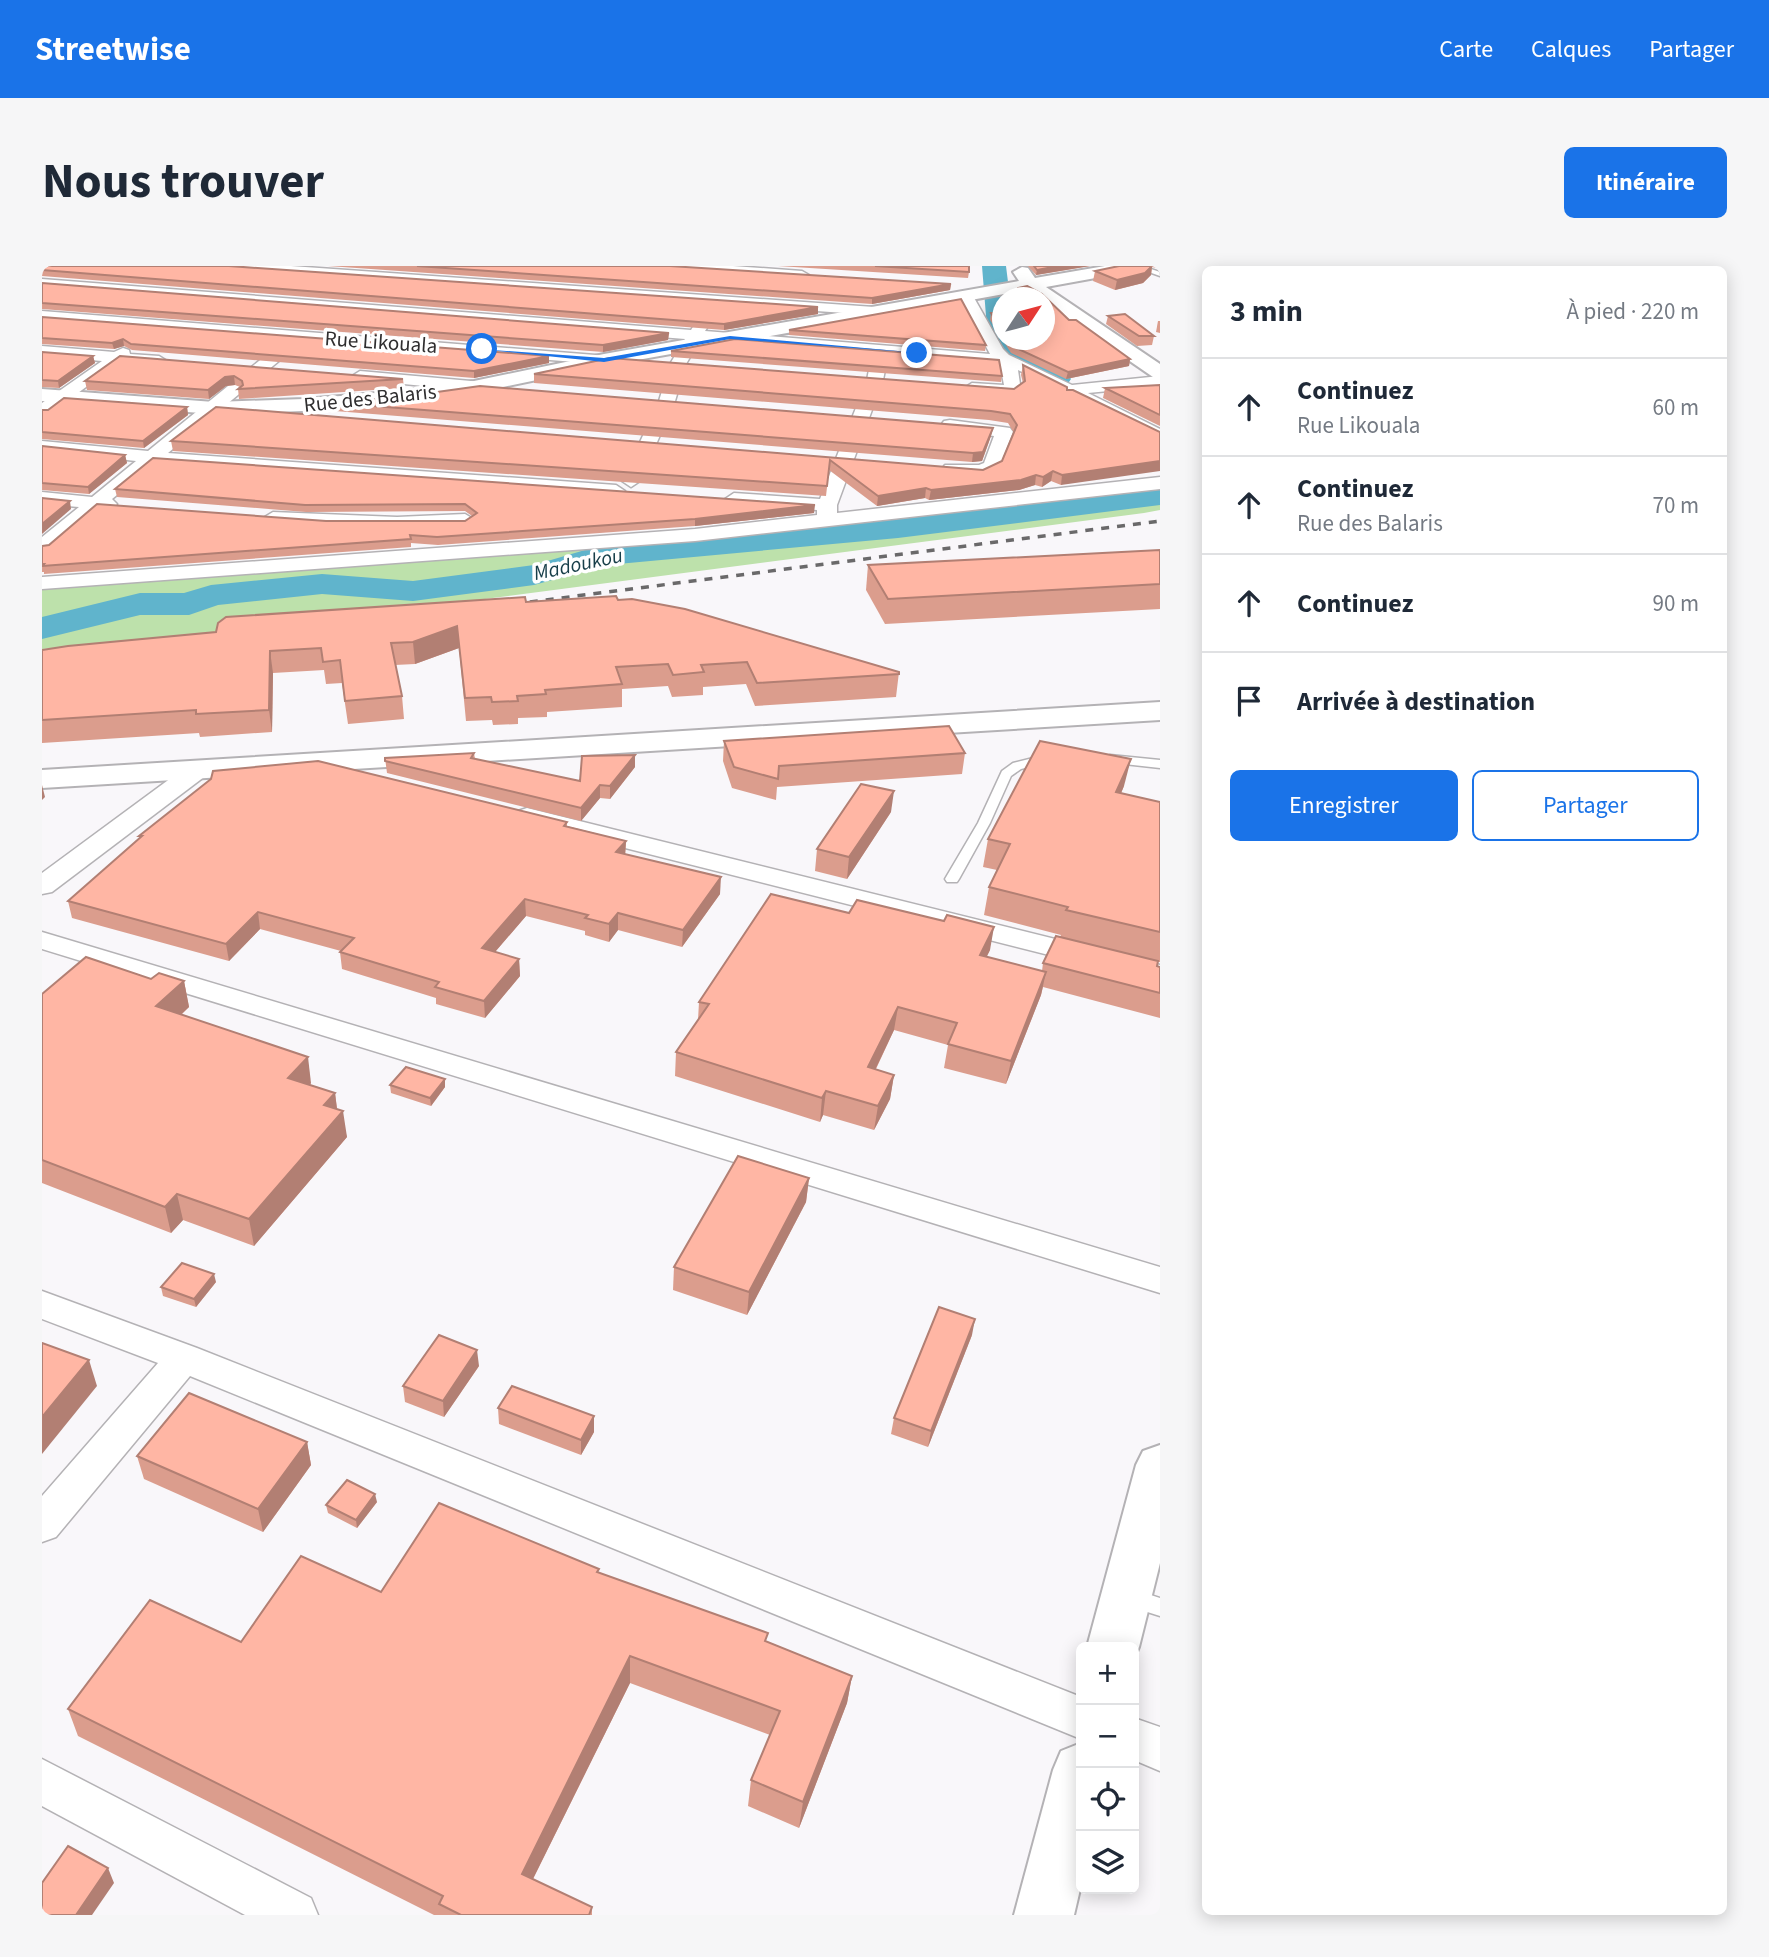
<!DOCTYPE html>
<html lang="fr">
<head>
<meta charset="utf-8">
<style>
	body { margin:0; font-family:"Source Sans 3",sans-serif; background:#f6f6f7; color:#1f2937 }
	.controls { position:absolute; right:21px; bottom:21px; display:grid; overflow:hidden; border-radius:10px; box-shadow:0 4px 18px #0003 }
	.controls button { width:63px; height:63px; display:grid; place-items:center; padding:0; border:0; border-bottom:2px solid #e0e1e3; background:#fff; color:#1f2937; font:35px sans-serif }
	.compass { position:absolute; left:950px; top:21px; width:63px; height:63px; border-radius:50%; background:#fff; box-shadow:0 4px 18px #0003; rotate:54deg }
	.stop { position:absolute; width:21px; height:21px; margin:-16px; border:5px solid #1a73e8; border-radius:50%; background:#fff }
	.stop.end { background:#1a73e8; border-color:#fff; box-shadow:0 2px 7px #0008 }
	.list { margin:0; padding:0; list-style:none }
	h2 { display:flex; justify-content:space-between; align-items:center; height:91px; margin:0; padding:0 28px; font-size:30px }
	h2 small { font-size:23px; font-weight:400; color:#747a83 }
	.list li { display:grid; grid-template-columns:46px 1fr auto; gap:21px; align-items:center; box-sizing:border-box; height:98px; padding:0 28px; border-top:2px solid #e0e1e3 }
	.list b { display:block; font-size:26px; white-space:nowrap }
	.list p { margin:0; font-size:23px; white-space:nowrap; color:#747a83 }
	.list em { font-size:23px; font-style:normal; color:#747a83 }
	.actions { display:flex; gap:14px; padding:21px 28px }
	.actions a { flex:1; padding:16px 0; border:2px solid #1a73e8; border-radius:10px; text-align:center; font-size:24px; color:#1a73e8 }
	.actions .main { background:#1a73e8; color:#fff }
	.icon { flex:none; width:38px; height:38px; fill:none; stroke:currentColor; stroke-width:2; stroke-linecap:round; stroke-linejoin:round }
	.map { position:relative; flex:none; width:1118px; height:1649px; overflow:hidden; border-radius:10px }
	header { display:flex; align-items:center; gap:42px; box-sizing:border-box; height:98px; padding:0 35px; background:#1a73e8; color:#fff }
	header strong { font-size:33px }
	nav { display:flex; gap:38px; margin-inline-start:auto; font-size:24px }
	.intro { display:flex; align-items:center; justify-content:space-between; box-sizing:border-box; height:168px; padding:0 42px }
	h1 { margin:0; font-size:49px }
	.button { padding:18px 32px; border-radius:10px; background:#1a73e8; color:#fff; font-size:24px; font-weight:700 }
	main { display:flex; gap:42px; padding:0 42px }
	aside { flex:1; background:#fff; border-radius:10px; box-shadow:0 4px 18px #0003 }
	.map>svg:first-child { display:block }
	.green { fill:#bde1ab }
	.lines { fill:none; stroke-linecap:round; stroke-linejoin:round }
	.river { fill:#60b4cc; fill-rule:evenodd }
	.lane-casing { stroke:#b4b2b5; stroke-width:3 }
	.street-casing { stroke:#b4b2b5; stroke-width:3 }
	.secondary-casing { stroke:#b4b2b5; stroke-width:4 }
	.lane { fill:#fff; fill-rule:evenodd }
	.street { fill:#fff; fill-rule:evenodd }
	.secondary { fill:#fff; fill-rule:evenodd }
	.rail { stroke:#6a696a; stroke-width:3.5; stroke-dasharray:8 8; stroke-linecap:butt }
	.wall { fill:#db9d8d }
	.shaded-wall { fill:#b27f73 }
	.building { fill:#ffb6a4; stroke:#b27f73; stroke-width:2 }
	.route { fill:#1a73e8 }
	.labels { text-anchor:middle; stroke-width:7; stroke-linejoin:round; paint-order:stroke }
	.far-street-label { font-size:21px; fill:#2f2e2f; stroke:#fff }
	.far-water-label { font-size:21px; font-style:italic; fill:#173e49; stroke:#fff }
</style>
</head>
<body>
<header>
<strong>Streetwise</strong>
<nav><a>Carte</a><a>Calques</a><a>Partager</a></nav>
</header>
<div class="intro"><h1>Nous trouver</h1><a class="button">Itinéraire</a></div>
<main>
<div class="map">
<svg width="1118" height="1649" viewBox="0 0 1118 1649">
	<rect width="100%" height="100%" fill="#f9f7fa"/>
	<polygon class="green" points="1118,219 1118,244 1102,247 143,372 0,383 0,317 493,282"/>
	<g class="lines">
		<g class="river">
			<path d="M940 0H964L968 32H960V74H972L983 86 1025 107 1029 113 1025 119C998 125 960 96 946 75Z"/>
			<polygon points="1118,221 1118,239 856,272 565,299 492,319 371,335 280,328 176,339 147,349 98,349 0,373 0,351 98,327 142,327 169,319 280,308 371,315 492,299 560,279 856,252"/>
		</g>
		<defs>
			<g id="lane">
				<polygon points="1090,0 1100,0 1118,6 1118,10"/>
				<polygon points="1007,488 1011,489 1011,495 979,503 969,510 948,557 917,613 915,616 905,616 903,613 936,557 960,505 971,497"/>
				<polygon points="1068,489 1118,494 1118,502 1064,496 1062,493"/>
				<polygon points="1087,1322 1118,1332 1118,1350 1080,1338 1076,1331 1080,1324"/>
			</g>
			<g id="street">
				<polygon points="182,0 249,0 832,41 839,45 832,49 189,4"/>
				<polygon points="622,0 691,0 760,5 767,9 760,13 629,4"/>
				<polygon points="0,13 649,64 656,53 661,51 669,56 663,65 948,88 917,30 924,26 931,30 961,83 967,89 1030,119 1118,110 1118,120 1046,127 1118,163 1118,175 976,104 979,125 977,129 924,126 922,122 930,117 962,119 958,98 846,89 841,114 795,239 795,247 1118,211 1118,223 653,275 0,323 0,311 653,263 775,249 775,244 692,239 683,233 692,227 778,233 825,114 830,88 658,74 644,98 633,135 598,215 589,221 580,215 617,135 628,98 643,73 0,21"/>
				<polygon points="0,45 591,92 593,95 585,100 261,75 126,187 574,219 583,225 574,231 114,197 70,233 75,238 72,242 58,243 7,285 0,287 0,271 37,241 0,238 0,226 50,231 94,195 0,185 0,175 106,185 244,73 0,55"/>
				<polygon points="0,80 72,86 81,82 87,84 88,88 117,90 125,95 117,100 78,96 6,149 0,150 0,137 60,95 0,90"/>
				<polygon points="318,105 451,117 459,122 451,127 312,113 310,110"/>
				<polygon points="908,154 968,162 971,166 956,204 940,211 903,207 900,203 903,199 937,199 942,197 952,170 902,163 899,159 902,155"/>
				<polygon points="231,246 355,251 423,248 433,254 423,260 355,263 224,256 221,252"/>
				<polygon points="157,496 166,498 169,503 166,508 10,626 0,628 0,607 148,498"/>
				<polygon points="485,542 1118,699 1118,717 476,555 472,550 476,545"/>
				<polygon points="0,666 1118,1001 1118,1027 0,683"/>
				<polygon points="0,1025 155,1082 1039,1431 1039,1473 148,1110 14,1271 0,1276 0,1230 116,1097 0,1053"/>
				<polygon points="1092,1452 1118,1461 1118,1505 1092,1494"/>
				<polygon points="0,1493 269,1632 276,1649 203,1649 0,1540"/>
			</g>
			<g id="secondary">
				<polygon points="1063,0 1101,0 1092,5 1004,21 1118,98 1118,113 1111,111 1002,36 1002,32 996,32 985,24 562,100 432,127 359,137 262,145 172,148 0,135 0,123 172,136 262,133 359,125 432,115 562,88 977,15 971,6 980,1 986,2 993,12"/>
				<polygon points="1118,436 1118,454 0,522 0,504"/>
				<polygon points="1118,1179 1118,1297 1097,1381 1092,1393 1092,1381 1045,1381 1094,1199 1101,1185"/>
				<polygon points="1039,1477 1039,1619 1032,1649 972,1649 1011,1504 1019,1485"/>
			</g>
		</defs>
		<use href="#lane" class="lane-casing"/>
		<use href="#street" class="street-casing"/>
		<use href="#secondary" class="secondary-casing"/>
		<use href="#lane" class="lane"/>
		<use href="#street" class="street"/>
		<use href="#secondary" class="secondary"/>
		<polyline class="rail" points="472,338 1118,255"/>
	</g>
	<g class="wall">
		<polygon points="0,0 776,48 682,64 0,10"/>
		<polygon points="286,0 628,0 909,18 908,24 830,38"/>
		<polygon points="736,0 928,0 926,12"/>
		<polygon points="986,0 1048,0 994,9"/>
		<polygon points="1077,0 1117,0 1115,2 1110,1 1109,9 1101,17 1073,24 1051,15 1053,5"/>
		<polygon points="0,17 627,67 626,74 561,86 0,43"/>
		<polygon points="985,20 1000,28 1027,54 1034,54 1088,93 1087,100 1024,113 969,87 948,54 949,47 961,46 961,74 1003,74 1003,32 975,32 976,22"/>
		<polygon points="1066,50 1112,70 1110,79 1095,80 1064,58"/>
		<polygon points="0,51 507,97 432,112 90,84 82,80 72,83 0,78"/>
		<polygon points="1116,55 1118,55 1118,67 1114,66"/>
		<polygon points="747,64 944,79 943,85 747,69"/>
		<polygon points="629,85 960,110 959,116 629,91"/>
		<polygon points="0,86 51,90 53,97 17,122 0,121"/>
		<polygon points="78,90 361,113 362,122 197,133 196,123 198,121 193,119 184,120 167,133 45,124 43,115"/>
		<polygon points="981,99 1025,124 1118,166 1019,219 1009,215 1000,221 993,219 977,224 887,234 883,232 835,240 787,204 784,230 131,185 129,175 174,141 941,204 960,195 972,167 966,157 947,154 492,117 492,108 972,123 981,117 979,109"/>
		<polygon points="1118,119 1118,160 1061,132 1063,122"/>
		<polygon points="293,137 949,170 940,195 930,196 293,145"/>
		<polygon points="145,141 146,149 102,182 0,173 0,144"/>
		<polygon points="0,180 83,189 85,197 47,228 0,224"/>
		<polygon points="73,223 772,247 653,260 396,279 369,277 369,281 2,308 2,306 0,306 0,280 284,255 423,255 430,250 423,245 264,246 75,231"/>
		<polygon points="1118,284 1118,343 843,358 824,324 826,299"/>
		<polygon points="576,334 857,406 854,431 713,440 704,418 661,421 661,429 630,431 626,420 580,423 580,441 505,446 505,451 476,452 476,458 451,459 450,454 424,455 417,382 373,398 353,399 360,430 362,453 306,458 300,417 284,418 282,404 231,407 230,466 158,471 157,467 0,477 0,384 484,336"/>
		<polygon points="682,475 923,487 920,508 735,521 734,534 690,522 681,495"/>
		<polygon points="432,487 433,493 538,515 593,501 568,533 558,532 539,555 345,507 343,492"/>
		<polygon points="1082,520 1079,527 1118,536 1118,696 1116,696 1115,700 1118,701 1118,752 1001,721 999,729 964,818 902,802 906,779 852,764 834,803 852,809 848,833 832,864 781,849 778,856 633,810 634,786 656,754 657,736 948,684 944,691 1000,705 1001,697 1018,671 1019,669 942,649 947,621 955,604 941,601 946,573"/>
		<polygon points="849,546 805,613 773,605 775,583"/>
		<polygon points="525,556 525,560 584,575 583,589 678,628 640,681 576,664 567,676 543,669 543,665 484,650 453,686 477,693 478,710 443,752 394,738 394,732 300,703 298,686 299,685 218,663 187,695 30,652 26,635 98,572 97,570"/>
		<polygon points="109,713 142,715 147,741 139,749 269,817 268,819 293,827 295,843 305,871 212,980 141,954 129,967 0,917 0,728"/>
		<polygon points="348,819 403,821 389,840 349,827"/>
		<polygon points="767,912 764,936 705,1049 631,1024 632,1001"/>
		<polygon points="174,1016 154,1041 121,1030 119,1021"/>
		<polygon points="930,1069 886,1181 849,1168 852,1152"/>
		<polygon points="437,1100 402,1151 363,1136 361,1120"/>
		<polygon points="456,1142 552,1166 539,1189 457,1158"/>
		<polygon points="265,1176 269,1199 221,1266 102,1213 95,1190"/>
		<polygon points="335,1236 315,1262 286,1247 284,1239"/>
		<polygon points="557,1307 810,1410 805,1437 757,1562 706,1540 709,1514 728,1469 588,1417 491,1613 550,1641 550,1649 392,1649 36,1470 26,1443 199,1376 339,1326"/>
	</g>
	<g class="shaded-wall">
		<polygon points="1016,0 1048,0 994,9 995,4"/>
		<polygon points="1110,0 1109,9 1101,17 1073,24 1075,14"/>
		<polygon points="909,18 908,24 830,38 830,32"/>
		<polygon points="776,41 776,48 682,64 682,58"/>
		<polygon points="627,67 626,74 561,86 561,79"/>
		<polygon points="81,73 82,80 72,83 70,77"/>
		<polygon points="51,90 53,97 17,122 16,115"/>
		<polygon points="507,90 507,97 432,112 432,105"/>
		<polygon points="1088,93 1087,100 1024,113 1026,106"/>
		<polygon points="192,110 193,119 184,120 167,133 166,124 183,111"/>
		<polygon points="145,141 146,149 102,182 101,175"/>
		<polygon points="951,162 949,170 940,195 930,196 931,187"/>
		<polygon points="83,189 85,197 47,228 46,221"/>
		<polygon points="1118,195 1118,205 1019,219 1020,209"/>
		<polygon points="1011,205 1009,215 1000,221 1001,211"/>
		<polygon points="994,209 993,219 977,224 887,234 889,224"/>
		<polygon points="884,222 883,232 835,240 836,230"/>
		<polygon points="28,235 29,243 0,268 0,258"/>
		<polygon points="773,239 772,247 653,260 653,253"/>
		<polygon points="415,360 417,382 373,398 371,376"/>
		<polygon points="228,385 231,407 230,466 227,444"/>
		<polygon points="593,489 593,501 568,533 568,520"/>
		<polygon points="1089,493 1082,520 1068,553 1074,526"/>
		<polygon points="0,519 3,531 0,534"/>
		<polygon points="558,519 558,532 539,555 539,542"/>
		<polygon points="852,525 849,546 805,613 807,591"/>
		<polygon points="584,575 583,591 574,586"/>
		<polygon points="679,611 678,628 640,681 641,664"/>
		<polygon points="483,633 484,650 441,700 440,682"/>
		<polygon points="216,646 218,663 187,695 184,678"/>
		<polygon points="576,647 576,664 567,676 567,658"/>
		<polygon points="952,661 948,684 934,713 938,689"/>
		<polygon points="477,693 478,710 443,752 442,735"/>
		<polygon points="1004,706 999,729 964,818 969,795"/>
		<polygon points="142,715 147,741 120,766 114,740"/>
		<polygon points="856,741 852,764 823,825 826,801"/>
		<polygon points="266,791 269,817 250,838 246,812"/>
		<polygon points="852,809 848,833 832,864 836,840"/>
		<polygon points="403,813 403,821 389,840 388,832"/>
		<polygon points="784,825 781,849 778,856 780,832"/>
		<polygon points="293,827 296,851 301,845 305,871 212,980 207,953 282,839"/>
		<polygon points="767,912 764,936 705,1049 707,1026"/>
		<polygon points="135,928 141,954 129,967 123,941"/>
		<polygon points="172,1008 174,1016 154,1041 152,1033"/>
		<polygon points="933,1053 930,1069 886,1181 889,1165"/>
		<polygon points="435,1084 437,1100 402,1151 401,1135"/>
		<polygon points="47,1094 55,1120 0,1188 0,1151"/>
		<polygon points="552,1150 552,1166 539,1189 539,1174"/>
		<polygon points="265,1176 269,1199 221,1266 216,1243"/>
		<polygon points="333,1228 335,1236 315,1262 314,1254"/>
		<polygon points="588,1390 588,1417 481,1633 480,1608"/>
		<polygon points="810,1410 805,1437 757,1562 761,1536"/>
		<polygon points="66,1602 72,1617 50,1649 34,1649"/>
	</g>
	<g class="building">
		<polygon points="0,0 187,0 776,41 682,58 0,4"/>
		<polygon points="375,0 628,0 909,18 830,32"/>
		<polygon points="833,0 927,0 927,6"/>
		<polygon points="992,0 1016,0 995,4"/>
		<polygon points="1077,0 1110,0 1103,7 1075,14 1053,5"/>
		<polygon points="0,17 627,67 561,79 0,37"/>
		<polygon points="985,20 1000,28 1027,54 1034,54 1088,93 1026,106 970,80 965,74 1003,74 1003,32 977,32 976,22"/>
		<polygon points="919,33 944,79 747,64"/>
		<polygon points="961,46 961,66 949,47"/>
		<polygon points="1083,48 1112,70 1097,70 1066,50"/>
		<polygon points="0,51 507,90 432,105 89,78 81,73 70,77 0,72"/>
		<polygon points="693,73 957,94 960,110 629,85"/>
		<polygon points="0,86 51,90 16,115 0,114"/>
		<polygon points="78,90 361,113 196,123 201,119 200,115 192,110 183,111 166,124 43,115"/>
		<polygon points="568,92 972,123 983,115 981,99 1025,121 1025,124 1031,124 1118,166 1118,195 1020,209 1011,205 1001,211 994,209 979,214 889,224 884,222 836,230 788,194 785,220 129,175 174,141 941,204 960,195 975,159 968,148 949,145 492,108"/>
		<polygon points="1118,119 1118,149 1063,122"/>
		<polygon points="438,120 951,162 941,186 931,187 293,137 359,131"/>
		<polygon points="22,132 145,141 101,175 0,166 0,144 6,144"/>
		<polygon points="0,180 83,189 46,221 0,217"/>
		<polygon points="111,192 773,239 653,253 395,271 368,269 369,273 0,300 2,298 0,298 0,280 7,279 55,238 284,255 423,255 435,247 423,238 263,239 73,223"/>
		<polygon points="0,232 28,235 0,258"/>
		<polygon points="1118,284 1118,318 846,333 826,299"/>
		<polygon points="574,330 576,334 590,333 643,343 857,406 857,408 715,417 705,396 659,399 662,406 631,409 626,398 574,401 580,418 503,424 504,428 475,430 476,435 450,436 449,431 423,432 415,360 371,376 349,377 360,430 303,435 298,394 281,396 279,382 228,385 227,444 154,448 154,444 0,454 0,384 26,380 174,366 176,357 184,351 483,331 484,336"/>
		<polygon points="907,460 923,487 737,500 736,513 692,501 682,475"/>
		<polygon points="998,475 1089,493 1074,526 1118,536 1118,666 1024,644 1026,641 947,621 968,578 946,573"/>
		<polygon points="432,487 429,492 538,515 540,490 593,489 568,520 558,519 539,542 343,495 343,492"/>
		<polygon points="276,495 525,556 522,560 584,575 574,586 679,611 641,664 576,647 567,658 543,652 546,649 483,633 440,682 477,693 442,735 393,721 397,716 298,686 312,672 216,646 184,678 26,635 100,570 97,570 169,513 171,505"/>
		<polygon points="819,518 852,525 807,591 775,583"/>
		<polygon points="729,628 807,647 815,634 902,655 905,649 952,661 938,689 1004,706 969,795 906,778 915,757 856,741 826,801 852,809 836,840 784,825 780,832 634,786 667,738 657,736"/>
		<polygon points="1014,670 1116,695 1115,700 1118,701 1118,727 1001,697"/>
		<polygon points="44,691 109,713 117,707 142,715 114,740 266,791 246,812 293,827 282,839 301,845 207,953 135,928 123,941 0,894 0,728"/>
		<polygon points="364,801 403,813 388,832 348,819"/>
		<polygon points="696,890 767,912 707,1026 632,1001"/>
		<polygon points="140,997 172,1008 152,1033 119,1021"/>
		<polygon points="897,1041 933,1053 889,1165 852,1152"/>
		<polygon points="397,1069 435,1084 401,1135 361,1120"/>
		<polygon points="0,1077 47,1094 0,1151"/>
		<polygon points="470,1120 552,1150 539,1174 456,1142"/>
		<polygon points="147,1127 265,1176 216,1243 95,1190"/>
		<polygon points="305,1214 333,1228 314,1254 284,1239"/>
		<polygon points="397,1237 557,1303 555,1306 726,1367 723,1375 810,1410 761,1536 709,1514 738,1445 588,1390 480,1608 550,1641 547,1649 419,1649 397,1638 401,1630 26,1443 108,1334 199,1376 259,1290 339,1326"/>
		<polygon points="26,1580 66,1602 34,1649 0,1649 0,1617"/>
	</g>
	<polygon class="route" points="688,70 878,87 688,73 562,96 437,83 562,92"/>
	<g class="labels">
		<g class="far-street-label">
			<text transform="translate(339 76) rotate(4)" y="7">Rue Likouala</text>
			<text transform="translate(328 132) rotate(-6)" y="7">Rue des Balaris</text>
		</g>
		<g class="far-water-label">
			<text transform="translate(536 298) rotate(-12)" y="7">Madoukou</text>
		</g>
	</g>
</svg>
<div class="controls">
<button>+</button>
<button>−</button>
<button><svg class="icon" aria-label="locate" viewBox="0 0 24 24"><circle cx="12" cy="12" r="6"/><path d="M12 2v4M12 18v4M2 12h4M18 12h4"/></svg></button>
<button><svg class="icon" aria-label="layers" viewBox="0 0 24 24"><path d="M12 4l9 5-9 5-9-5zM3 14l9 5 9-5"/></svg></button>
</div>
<svg class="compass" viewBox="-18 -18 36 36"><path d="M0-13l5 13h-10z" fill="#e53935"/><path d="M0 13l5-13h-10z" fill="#747a83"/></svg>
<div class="stop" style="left:440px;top:83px"></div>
<div class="stop end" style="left:875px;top:87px"></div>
</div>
<aside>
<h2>3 min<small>À pied · 220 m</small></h2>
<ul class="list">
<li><svg class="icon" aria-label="ahead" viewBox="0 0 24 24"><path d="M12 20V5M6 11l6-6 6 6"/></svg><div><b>Continuez</b><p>Rue Likouala</p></div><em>60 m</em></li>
<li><svg class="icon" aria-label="ahead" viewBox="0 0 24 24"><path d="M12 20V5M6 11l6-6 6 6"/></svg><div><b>Continuez</b><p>Rue des Balaris</p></div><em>70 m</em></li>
<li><svg class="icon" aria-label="ahead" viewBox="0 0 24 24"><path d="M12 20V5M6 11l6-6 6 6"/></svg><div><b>Continuez</b></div><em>90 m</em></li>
<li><svg class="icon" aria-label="arrive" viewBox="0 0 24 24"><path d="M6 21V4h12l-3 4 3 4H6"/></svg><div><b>Arrivée à destination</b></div></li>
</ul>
<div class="actions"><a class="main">Enregistrer</a><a>Partager</a></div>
</aside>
</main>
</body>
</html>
